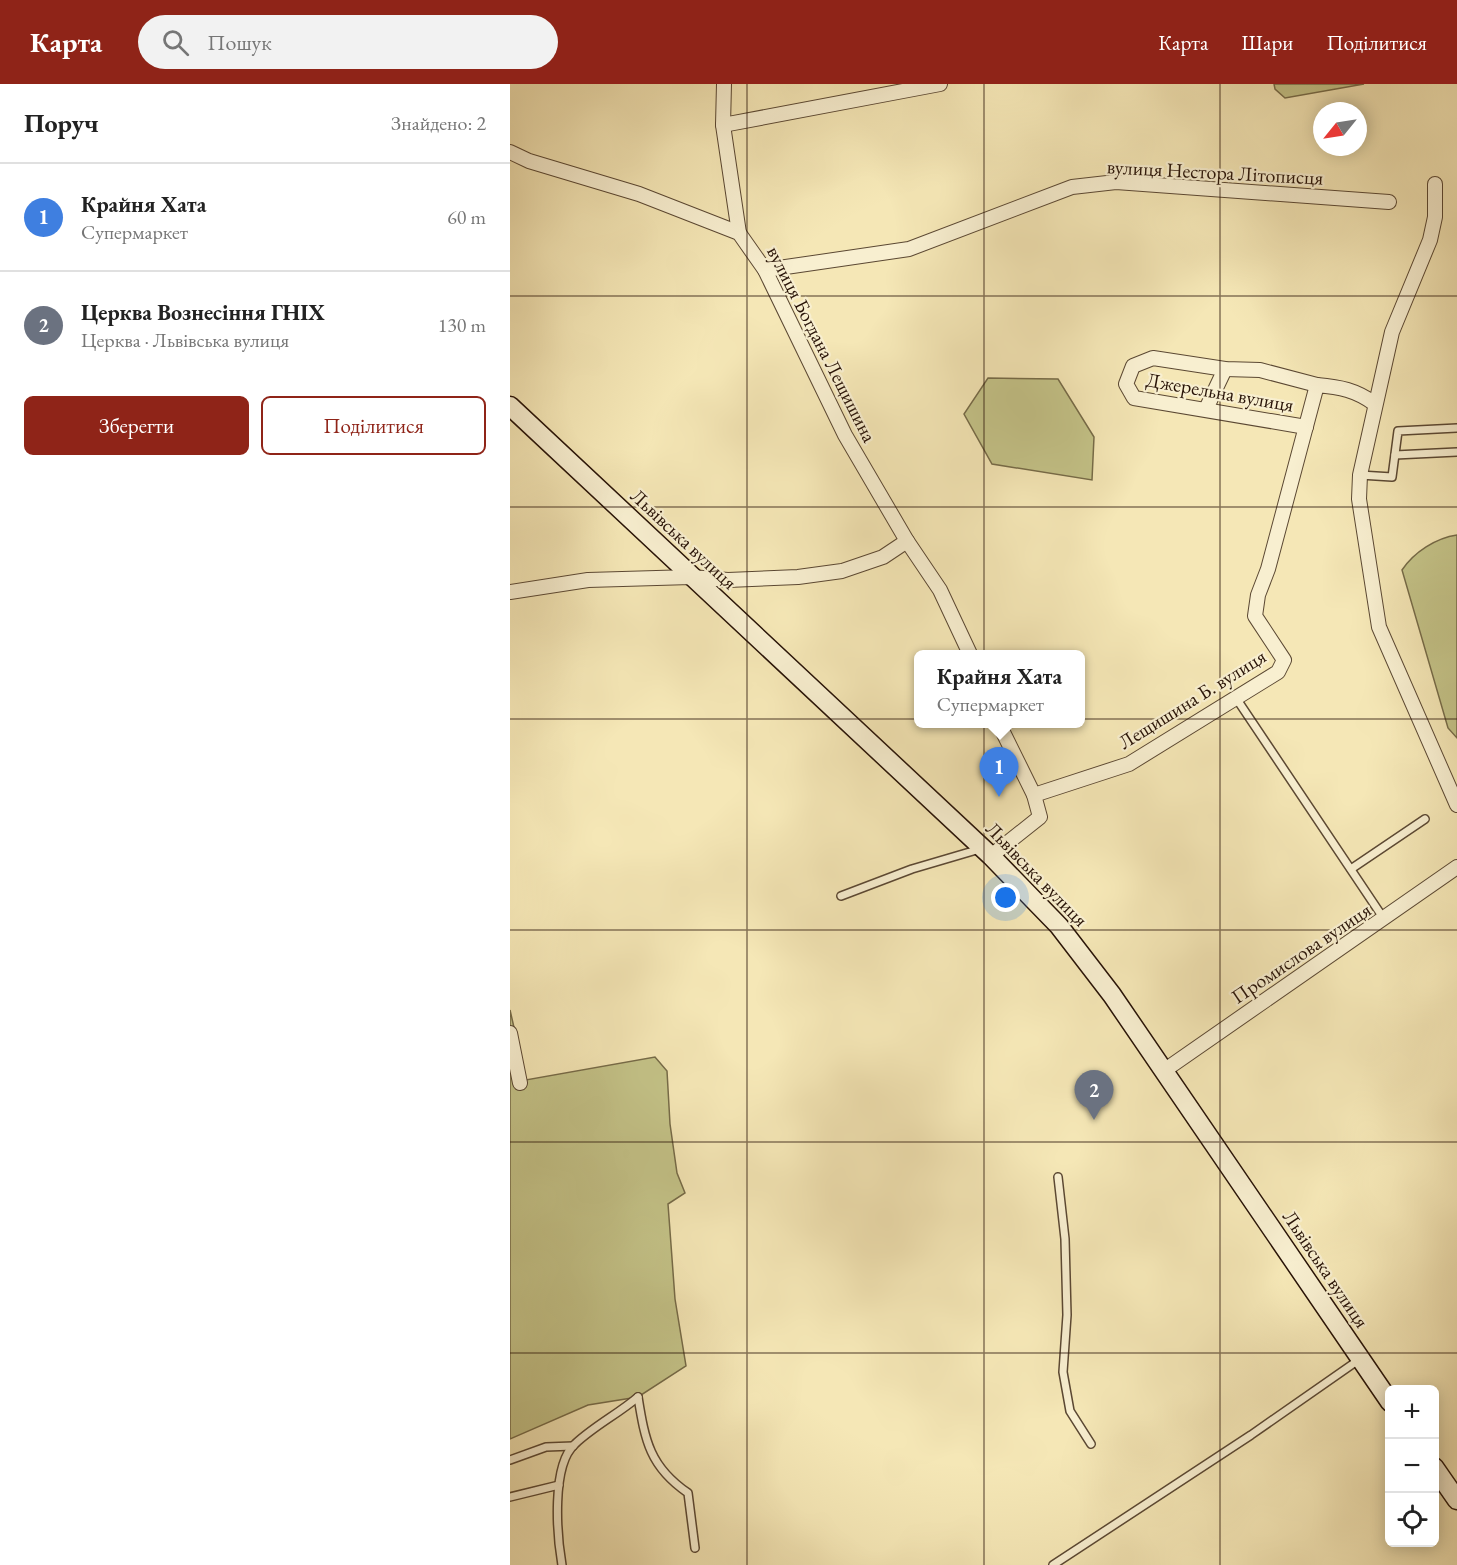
<!DOCTYPE html>
<html lang="uk">
<head>
<meta charset="utf-8">
<style>
	body { margin:0; font-family:"EB Garamond",serif; background:#f2f2f2; color:#222 }
	.controls { position:absolute; right:18px; bottom:18px; display:grid; overflow:hidden; border-radius:9px; box-shadow:0 3px 15px #0003 }
	.controls button { width:54px; height:54px; display:grid; place-items:center; padding:0; border:0; border-bottom:2px solid #e0e0e0; background:#fff; color:#222; font:30px sans-serif }
	.compass { position:absolute; left:803px; top:18px; width:54px; height:54px; border-radius:50%; background:#fff; box-shadow:0 3px 15px #0003; rotate:240deg }
	.you { position:absolute; left:496px; top:814px; width:21px; height:21px; margin:-15px; border:4px solid #fff; border-radius:50%; background:#1a73e8; box-shadow:0 0 0 9px #1a73e833 }
	.badge { display:grid; place-items:center; width:39px; height:39px; border-radius:50%; background:#8f2418; color:#fff; font-size:20px; font-weight:700 }
	.pin { position:absolute; translate:-50% -50px; filter:drop-shadow(0 2px 3px #0008) }
	.pin::after { content:''; position:absolute; top:32px; width:21px; height:18px; background:inherit; clip-path:polygon(0 0,100% 0,50% 100%) }
	.popup { position:absolute; left:404px; top:566px; width:171px; height:78px; box-sizing:border-box; display:grid; place-content:center; border-radius:9px; background:#fff; filter:drop-shadow(0 2px 4px #0005); font-size:20px; white-space:nowrap; color:#767676 }
	.popup b { font-size:22px; color:#222 }
	.popup::after { content:''; position:absolute; left:50%; top:100%; margin-left:-12px; border:12px solid transparent; border-top-color:#fff }
	.list { margin:0; padding:0; list-style:none }
	h2 { display:flex; justify-content:space-between; align-items:center; height:78px; margin:0; padding:0 24px; font-size:26px }
	h2 small { font-size:20px; font-weight:400; color:#767676 }
	.list li { display:grid; grid-template-columns:39px 1fr auto; gap:18px; align-items:center; box-sizing:border-box; height:108px; padding:0 24px; border-top:2px solid #e0e0e0 }
	.list b { display:block; font-size:22px; white-space:nowrap }
	.list p { margin:0; font-size:20px; white-space:nowrap; color:#767676 }
	.list em { font-size:20px; font-style:normal; color:#767676 }
	.actions { display:flex; gap:12px; padding:18px 24px }
	.actions a { flex:1; padding:14px 0; border:2px solid #8f2418; border-radius:9px; text-align:center; font-size:21px; color:#8f2418 }
	.actions .main { background:#8f2418; color:#fff }
	.icon { flex:none; width:33px; height:33px; fill:none; stroke:currentColor; stroke-width:2; stroke-linecap:round; stroke-linejoin:round }
	.map { position:relative; flex:none; width:947px; height:1481px; overflow:hidden }
	header { display:flex; align-items:center; gap:36px; box-sizing:border-box; height:84px; padding:0 30px; background:#8f2418; color:#fff }
	header strong { font-size:28px }
	nav { display:flex; gap:33px; margin-inline-start:auto; font-size:21px }
	.search { width:420px; height:54px; background:#f2f2f2; display:flex; align-items:center; gap:15px; box-sizing:border-box; padding:0 21px; border-radius:33px; color:#767676; font-size:22px }
	main { display:flex }
	aside { flex:1; background:#fff }
	.map>svg:first-child { display:block }
	.green { fill:#c4c388; stroke:#766b48; stroke-width:1.5 }
	.lines { fill:none; stroke-linecap:round; stroke-linejoin:round }
	.service-casing { stroke:#5b4833; stroke-width:10 }
	.minor-casing { stroke:#5b4833; stroke-width:16 }
	.secondary-casing { stroke:#281307; stroke-width:21 }
	.service { stroke:#f8efd0; stroke-width:7 }
	.minor { stroke:#f8efd0; stroke-width:14 }
	.secondary { stroke:#f8efd0; stroke-width:18 }
	.grid { fill:none; stroke:#281307; stroke-width:1.5; stroke-opacity:0.55 }
	.labels { text-anchor:middle; stroke-width:4.5; stroke-linejoin:round; paint-order:stroke }
	.street-label { font-size:20px; fill:#281307; stroke:#f8efd0 }
</style>
</head>
<body>
<header>
<strong>Карта</strong>
<div class="search"><svg class="icon" aria-label="search" viewBox="0 0 24 24"><circle cx="10" cy="10" r="6"/><path d="M15 15l6 6"/></svg>Пошук</div>
<nav><a>Карта</a><a>Шари</a><a>Поділитися</a></nav>
</header>
<main>
<aside>
<h2>Поруч<small>Знайдено: 2</small></h2>
<ul class="list">
<li><span class="badge" style="background:#3f7fe0">1</span><div><b>Крайня Хата</b><p>Супермаркет</p></div><em>60 m</em></li>
<li><span class="badge" style="background:#6b7280">2</span><div><b>Церква Вознесіння ГНІХ</b><p>Церква · Львівська вулиця</p></div><em>130 m</em></li>
</ul>
<div class="actions"><a class="main">Зберегти</a><a>Поділитися</a></div>
</aside>
<div class="map">
<svg width="947" height="1481" viewBox="0 0 947 1481">
	<rect width="100%" height="100%" fill="#f5e7b6"/>
	<filter id="stains"><feTurbulence type="fractalNoise" baseFrequency=".00333" numOctaves="4"/><feColorMatrix values="0 0 0 0 .2 0 0 0 0 .09 0 0 0 0 .02 0 0 0 .5 -.17"/></filter>
	<radialGradient id="worn" r=".72"><stop offset=".6" stop-color="#630" stop-opacity="0"/><stop offset="1" stop-color="#630" stop-opacity=".3"/></radialGradient>
	<g class="green">
		<polygon points="764,0 854,0 775,14 765,5"/>
		<polygon points="478,294 548,295 584,353 582,396 482,380 454,330"/>
		<path d="M947 451V654L938 644 892 486C904 468 926 454 947 451Z"/>
		<polygon points="0,926 16,996 145,973 157,987 160,1040 167,1089 175,1109 158,1120 165,1215 176,1282 128,1313 78,1321 0,1355"/>
	</g>
	<g class="lines">
		<defs>
			<g id="service">
				<polyline points="885,371 947,368"/>
				<polyline points="850,391 882,393 888,347 947,344"/>
				<polyline points="726,614 874,835"/>
				<polyline points="841,785 915,735"/>
				<polyline points="331,812 402,785 470,765"/>
				<polyline points="548,1093 555,1155 557,1231 553,1288 560,1327 581,1360"/>
				<path d="M128 1313C135 1357 140 1383 178 1409L185 1464"/>
				<polyline points="0,1376 36,1363 63,1362"/>
				<polyline points="0,1413 49,1401"/>
				<path d="M52 1481C47 1452 41 1381 65 1360 84 1342 108 1330 128 1313"/>
				<polyline points="543,1481 741,1351 850,1275"/>
			</g>
			<g id="minor">
				<polyline points="214,0 213,41 229,149"/>
				<polyline points="213,41 430,0"/>
				<polyline points="0,68 19,77 129,110 229,149 255,186 335,351 397,457 430,506 460,570"/>
				<polyline points="925,100 925,133 920,156 882,248 850,391 849,415 869,543 947,721"/>
				<polyline points="255,186 399,165 562,103 606,98 879,118"/>
				<polyline points="696,325 715,285"/>
				<polyline points="796,343 624,314 616,300 623,282 643,274 715,285 750,286 807,301"/>
				<polyline points="0,508 78,496 181,493 218,496 288,493 332,487 373,473 397,457"/>
				<path d="M524 711 619 680 768 588 774 576 745 532 748 511 758 485 807 301C830 303 846 306 865 320"/>
				<polyline points="481,772 530,733 524,711 489,640"/>
				<polyline points="0,949 10,999"/>
				<polyline points="655,986 947,783"/>
			</g>
			<g id="secondary">
				<polyline points="0,322 481,772 549,842 602,911 880,1318"/>
				<polyline points="924,1383 947,1416"/>
			</g>
		</defs>
		<use href="#service" class="service-casing"/>
		<use href="#minor" class="minor-casing"/>
		<use href="#secondary" class="secondary-casing"/>
		<use href="#service" class="service"/>
		<use href="#minor" class="minor"/>
		<use href="#secondary" class="secondary"/>
	</g>
	<path class="grid" d="M237 0V1481M474 0V1481M710 0V1481M0 212H947M0 423H947M0 635H947M0 846H947M0 1058H947M0 1269H947"/>
	<g class="labels">
		<g class="street-label">
			<text transform="translate(705 88) rotate(3)" y="7">вулиця Нестора Літописця</text>
			<text transform="translate(312 260) rotate(63)" y="7">вулиця Богдана Лещишина</text>
			<text transform="translate(710 308) rotate(10)" y="7">Джерельна вулиця</text>
			<text transform="translate(174 455) rotate(43)" y="7">Львівська вулиця</text>
			<text transform="translate(682 615) rotate(-32)" y="7">Лещишина Б. вулиця</text>
			<text transform="translate(527 790) rotate(46)" y="7">Львівська вулиця</text>
			<text transform="translate(791 869) rotate(-34)" y="7">Промислова вулиця</text>
			<text transform="translate(816 1185) rotate(56)" y="7">Львівська вулиця</text>
		</g>
	</g>
	<rect width="100%" height="100%" filter="url(#stains)"/>
	<rect width="100%" height="100%" fill="url(#worn)"/>
</svg>
<div class="controls">
<button>+</button>
<button>−</button>
<button><svg class="icon" aria-label="locate" viewBox="0 0 24 24"><circle cx="12" cy="12" r="6"/><path d="M12 2v4M12 18v4M2 12h4M18 12h4"/></svg></button>
</div>
<svg class="compass" viewBox="-18 -18 36 36"><path d="M0-13l5 13h-10z" fill="#e53935"/><path d="M0 13l5-13h-10z" fill="#767676"/></svg>
<div class="you"></div>
<div class="pin badge" style="left:489px;top:713px;background:#3f7fe0">1</div>
<div class="popup"><b>Крайня Хата</b>Супермаркет</div>
<div class="pin badge" style="left:584px;top:1036px;background:#6b7280">2</div>
</div>
</main>
</body>
</html>
